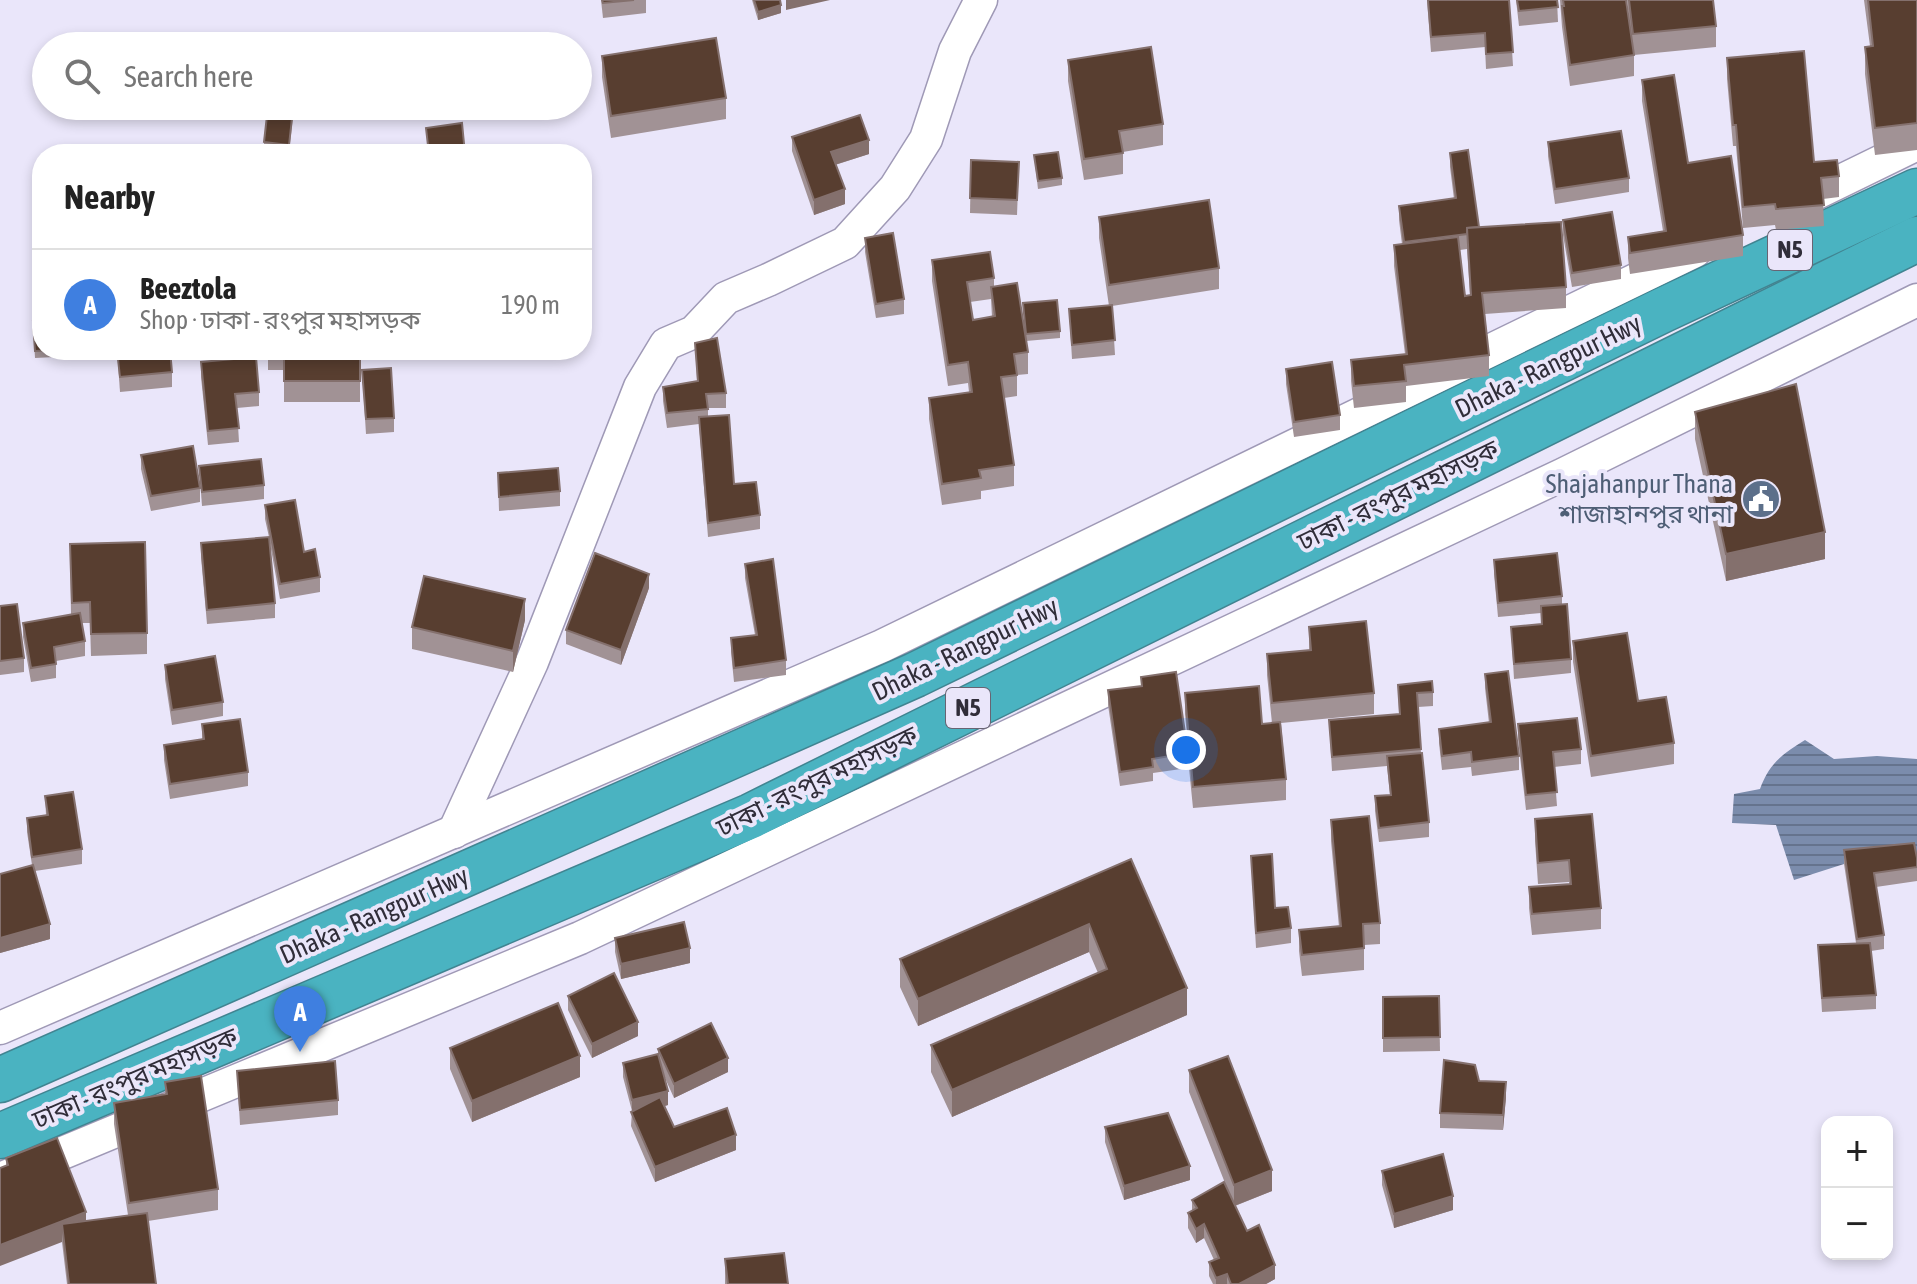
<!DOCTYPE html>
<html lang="en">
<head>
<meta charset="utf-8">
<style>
	body { margin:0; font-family:"Asap Condensed","Noto Sans Bengali",sans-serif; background:#f6f6f6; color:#222 }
	.controls { position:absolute; right:24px; bottom:24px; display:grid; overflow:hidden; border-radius:16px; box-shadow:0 4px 12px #0003 }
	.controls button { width:72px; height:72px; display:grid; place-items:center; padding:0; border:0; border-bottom:2px solid #e0e0e0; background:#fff; color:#222; font:40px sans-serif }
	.you { position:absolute; left:1186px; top:750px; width:28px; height:28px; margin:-20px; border:6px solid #fff; border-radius:50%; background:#1a73e8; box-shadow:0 0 0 12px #1a73e833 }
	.badge { display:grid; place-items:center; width:52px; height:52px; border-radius:50%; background:#486211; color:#fff; font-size:26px; font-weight:700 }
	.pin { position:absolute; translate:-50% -66px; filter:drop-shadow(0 2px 4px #0008) }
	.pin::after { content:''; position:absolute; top:42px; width:28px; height:24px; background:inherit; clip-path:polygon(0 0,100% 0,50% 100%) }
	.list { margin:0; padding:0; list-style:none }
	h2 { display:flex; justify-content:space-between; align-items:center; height:104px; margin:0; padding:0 32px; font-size:34px }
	h2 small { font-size:26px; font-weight:400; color:#767676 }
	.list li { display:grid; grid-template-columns:52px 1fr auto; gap:24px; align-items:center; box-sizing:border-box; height:112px; padding:0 32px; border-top:2px solid #e0e0e0 }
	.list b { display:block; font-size:30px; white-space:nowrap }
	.list p { margin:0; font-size:26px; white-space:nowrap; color:#767676 }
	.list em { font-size:26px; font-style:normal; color:#767676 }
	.icon { flex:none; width:44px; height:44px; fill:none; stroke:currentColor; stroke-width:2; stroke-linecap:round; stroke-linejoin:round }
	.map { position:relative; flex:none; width:1917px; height:1284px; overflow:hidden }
	.search { position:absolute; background:#fff; box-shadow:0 4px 12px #0003; left:32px; top:32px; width:560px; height:88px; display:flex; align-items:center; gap:20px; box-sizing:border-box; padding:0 28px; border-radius:44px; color:#767676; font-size:30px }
	.panel { position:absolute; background:#fff; box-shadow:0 4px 12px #0003; left:32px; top:144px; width:560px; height:216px; border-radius:32px }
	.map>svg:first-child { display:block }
	.water { fill:url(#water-rules) }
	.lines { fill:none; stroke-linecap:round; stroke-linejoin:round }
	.minor-casing { stroke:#9f99b6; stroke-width:35 }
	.highway-casing { stroke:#418491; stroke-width:47 }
	.minor { stroke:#fff; stroke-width:32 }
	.highway { stroke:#4ab3c1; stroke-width:44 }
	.wall { fill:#a19295; fill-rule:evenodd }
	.shaded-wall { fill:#84706d }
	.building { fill:#583e30; stroke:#84706d; stroke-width:2 }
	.labels { text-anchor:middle; stroke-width:8; stroke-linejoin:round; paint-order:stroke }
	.shield { fill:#eae6fa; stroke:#686473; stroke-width:2 }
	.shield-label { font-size:24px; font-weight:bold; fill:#302d39 }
	.street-label { font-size:26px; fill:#302d39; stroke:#eae6fa }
	.service-label { font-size:26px; fill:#4e5e75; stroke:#eae6fa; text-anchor:end }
</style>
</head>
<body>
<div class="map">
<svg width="1917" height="1284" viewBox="0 0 1917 1284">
	<defs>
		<pattern id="water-rules" width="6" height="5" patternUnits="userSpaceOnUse" patternTransform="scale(2)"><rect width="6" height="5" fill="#7b8cac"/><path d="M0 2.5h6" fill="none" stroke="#65738d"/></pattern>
	</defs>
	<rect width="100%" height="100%" fill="#eae6fa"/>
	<path class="water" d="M1805 740 1834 759 1877 756 1917 759V853L1844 864 1794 880 1776 825 1732 823 1734 794 1760 789C1769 764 1782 754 1805 740Z"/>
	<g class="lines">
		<defs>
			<g id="minor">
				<polyline points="1802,200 1917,144"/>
				<polyline points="454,832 532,662 640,387 666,344 694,332 726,298 768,280 845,243 895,188 926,139 955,51 981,0"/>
				<polyline points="0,1028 882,646 1695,251"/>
				<polyline points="0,1179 580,938 1562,475 1917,300"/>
			</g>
			<g id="highway">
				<polyline points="0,1080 915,675 1663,310 1917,191"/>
				<polyline points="0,1136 751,816 1917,239"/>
			</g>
		</defs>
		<use href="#minor" class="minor-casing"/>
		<use href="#highway" class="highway-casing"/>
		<use href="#minor" class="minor"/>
		<use href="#highway" class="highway"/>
	</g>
	<g class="wall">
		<polygon points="601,0 646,0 646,13 603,18"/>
		<polygon points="752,0 780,0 781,13 758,20"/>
		<polygon points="1427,0 1509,0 1513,66 1486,69 1485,47 1431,52"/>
		<polygon points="1516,0 1557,0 1558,22 1519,26"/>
		<polygon points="1560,0 1626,0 1631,36 1627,0 1713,0 1716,26 1716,47 1634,55 1634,76 1570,86 1562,27"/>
		<polygon points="1864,0 1917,0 1917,150 1875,155 1865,74 1865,47 1870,46"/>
		<polygon points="602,56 726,98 726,119 611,138 602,77"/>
		<polygon points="1727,58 1814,162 1839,176 1839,197 1823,199 1824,226 1776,230 1775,225 1743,228 1736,146 1733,146 1727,79"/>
		<polygon points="1068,60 1163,124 1163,145 1123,152 1123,174 1084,180 1068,81"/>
		<polygon points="1642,80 1688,163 1743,235 1743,256 1630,274 1628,258 1628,237 1663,231 1642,101"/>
		<polygon points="293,117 289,152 264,149 264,142"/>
		<polygon points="792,137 869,154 835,165 845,204 814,215 792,151"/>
		<polygon points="1548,142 1629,178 1629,192 1555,204 1548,156"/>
		<path d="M1450 153 1479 227 1566 287V308L1485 314 1489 355V376L1406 386V402L1354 408 1351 381V360L1405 354 1394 266V245L1402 244 1399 220V206L1454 199 1450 167ZM1467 249 1470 295 1465 296 1460 250Z"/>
		<polygon points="1034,155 1062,178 1062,185 1038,189"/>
		<polygon points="971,160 1019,162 1017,215 970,213"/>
		<polygon points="1099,217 1219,268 1219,289 1112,306 1115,355 1072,359 1069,309 1109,306 1099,238"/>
		<polygon points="1563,220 1621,265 1621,279 1572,287 1563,235"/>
		<polygon points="865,238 904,299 904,314 876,318 865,252"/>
		<path d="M932 260 994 278V287L1025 333 1023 303 1060 331V338L1026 341 1028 352V374L1017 375V396L1004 398 1014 465V486L981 491V499L942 505 929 419V398L969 392 968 383 948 386 932 281ZM991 299 992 317 973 320 970 302Z"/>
		<polygon points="33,321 42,350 75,350 75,356 35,358"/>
		<polygon points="695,343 726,393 726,408 708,408 708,417 734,484 760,515 760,529 708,537 699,424 667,428 663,401 663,387 697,381"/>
		<polygon points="117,350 172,372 172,387 120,392"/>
		<polygon points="268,350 360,350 360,402 284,402 284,370 268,370"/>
		<polygon points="201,362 259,392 259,406 237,408 239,442 208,445 201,377"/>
		<polygon points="1286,369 1340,415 1340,430 1294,437 1286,384"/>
		<polygon points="362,370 394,418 394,432 366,434"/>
		<polygon points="1695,412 1825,559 1726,581 1695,439"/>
		<polygon points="141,455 200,488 200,502 151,511 141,469"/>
		<polygon points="199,466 264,485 264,499 202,506"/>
		<polygon points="498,473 560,491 560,506 499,511"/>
		<polygon points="265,505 304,552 320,577 320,592 280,599 269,538 275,603 275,618 207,624 201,557 201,543 269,537 265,519"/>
		<polygon points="70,544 147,633 147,654 91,656 90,623 82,623 85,641 85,656 56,661 56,678 31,682 23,637 23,623 71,615"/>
		<polygon points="1494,560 1562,596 1562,604 1571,659 1571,673 1514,679 1511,627 1541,624 1541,613 1498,617 1494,574"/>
		<polygon points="745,564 786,660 786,675 734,682 731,652 731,638 755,635 745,578"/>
		<polygon points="649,588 621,665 566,644 566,630"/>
		<polygon points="0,606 24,658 24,672 0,675"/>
		<polygon points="525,620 513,672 412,649 412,627"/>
		<polygon points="1309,627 1374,693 1374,714 1281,723 1286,779 1286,800 1193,808 1188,758 1188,768 1153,773 1153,781 1120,786 1108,705 1108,690 1141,686 1141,677 1188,747 1185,714 1185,693 1262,724 1272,723 1267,675 1267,654 1309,650"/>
		<polygon points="1573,641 1638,701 1674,743 1674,764 1591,777 1573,662"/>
		<polygon points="165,665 223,702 223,716 172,725 165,679"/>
		<polygon points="1485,674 1519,756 1519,770 1472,776 1471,767 1442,770 1439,743 1439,729 1489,723 1485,688"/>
		<polygon points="1398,685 1433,692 1433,706 1418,707 1421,753 1429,822 1429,837 1379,842 1375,811 1375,796 1390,795 1387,766 1332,771 1329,720 1399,714"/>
		<polygon points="202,724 248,772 248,786 170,799 164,760 164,745 202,740"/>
		<polygon points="1518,724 1581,749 1581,764 1554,767 1557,806 1526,810 1518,739"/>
		<polygon points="45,796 82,849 82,864 35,871 50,939 0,953 0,874 32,865 27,832 27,818 46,815"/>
		<polygon points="1592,814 1601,908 1601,929 1532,935 1529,908 1529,887 1569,884 1569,882 1538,884 1535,841 1535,819"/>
		<polygon points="1331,820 1380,923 1380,944 1364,945 1364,970 1302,976 1299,951 1299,930 1339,927 1331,841"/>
		<polygon points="1844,850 1917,858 1917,881 1876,887 1884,935 1884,949 1871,951 1876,995 1876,1009 1822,1012 1818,945 1856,943 1844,864"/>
		<polygon points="1251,856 1275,908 1291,928 1291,943 1256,948"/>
		<polygon points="1131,859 1187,1015 952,1117 931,1072 931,1045 1098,973 1089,952 918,1026 900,987 900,959"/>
		<polygon points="615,938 690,963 621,979 615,952"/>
		<polygon points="568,996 638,1036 592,1058 568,1010"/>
		<polygon points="1439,996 1440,1051 1383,1052 1383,997"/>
		<polygon points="450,1048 580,1077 472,1122 450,1069"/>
		<polygon points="658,1049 728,1072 674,1098 665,1078 668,1105 665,1106 674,1127 736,1150 655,1182 631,1126 632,1111 623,1077 623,1063 658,1054"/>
		<polygon points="1189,1070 1272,1191 1235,1206 1247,1231 1275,1279 1266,1284 1213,1284 1209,1276 1209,1262 1214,1260 1204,1238 1196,1243 1188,1228 1188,1213 1192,1211 1192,1200 1225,1183 1189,1092"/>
		<polygon points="237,1071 338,1100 338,1115 240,1125"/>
		<polygon points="1479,1081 1506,1097 1503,1130 1440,1128 1440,1113"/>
		<polygon points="165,1082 218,1189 218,1210 148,1221 156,1284 67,1284 62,1242 6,1166 6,1158 86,1221 128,1215 114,1124 114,1103 165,1095"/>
		<polygon points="1105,1127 1190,1180 1124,1200 1105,1142"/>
		<polygon points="1382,1171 1453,1210 1394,1228 1382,1185"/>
		<polygon points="725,1259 788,1284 725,1284"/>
	</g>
	<g class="shaded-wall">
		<polygon points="786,0 830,0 786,10"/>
		<polygon points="781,5 781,13 758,20 758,12"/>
		<polygon points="869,140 869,154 831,166 831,152"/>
		<polygon points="845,189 845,204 814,215 814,200"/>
		<polygon points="1825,532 1825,559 1726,581 1726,554"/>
		<polygon points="649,574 649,588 621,665 621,650"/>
		<polygon points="525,599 525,620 513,672 513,651"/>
		<polygon points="50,924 50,939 0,953 0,938"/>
		<polygon points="1089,924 1089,952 918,1026 918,999"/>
		<polygon points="690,948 690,963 621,979 621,964"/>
		<polygon points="1187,988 1187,1015 952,1117 952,1090"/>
		<polygon points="638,1022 638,1036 592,1058 592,1044"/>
		<polygon points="580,1056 580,1077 472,1122 472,1101"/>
		<polygon points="728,1058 728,1072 674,1098 674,1084"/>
		<polygon points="1506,1082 1506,1097 1503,1130 1503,1115"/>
		<polygon points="668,1091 668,1105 632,1115 632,1100"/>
		<polygon points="736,1135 736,1150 655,1182 655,1167"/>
		<polygon points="1190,1166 1190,1180 1124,1200 1124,1186"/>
		<polygon points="1272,1170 1272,1191 1234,1206 1234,1185"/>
		<polygon points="1453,1196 1453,1210 1394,1228 1394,1214"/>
		<polygon points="86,1212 86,1233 62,1224 62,1242 0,1266 0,1245"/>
		<polygon points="1204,1224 1204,1238 1196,1243 1196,1229"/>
		<polygon points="1275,1265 1275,1279 1266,1284 1239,1284"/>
		<polygon points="1227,1274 1227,1284 1216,1284 1216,1278"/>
	</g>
	<g class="building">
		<polygon points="602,0 634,0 603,3"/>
		<polygon points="754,0 780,0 781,5 758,12"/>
		<polygon points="1428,0 1509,0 1513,52 1486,54 1485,33 1431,37"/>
		<polygon points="1517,0 1557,0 1558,7 1519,11"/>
		<polygon points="1563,0 1626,0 1634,55 1570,65 1562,6 1564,6"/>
		<polygon points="1629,0 1713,0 1716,26 1633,34"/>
		<polygon points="1868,0 1917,0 1917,123 1875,128 1865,47 1873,46"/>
		<polygon points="716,38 726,98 611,116 602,56"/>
		<polygon points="1151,47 1163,124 1119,131 1123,153 1084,159 1068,60"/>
		<polygon points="1804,51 1814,162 1837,160 1839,176 1821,178 1824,205 1776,209 1775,204 1743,207 1736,125 1733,125 1727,58"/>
		<polygon points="1674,75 1688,163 1731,156 1743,235 1630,253 1628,237 1666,231 1642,80"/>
		<polygon points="268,107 293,109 289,145 264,142"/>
		<polygon points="860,115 869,140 831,152 845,189 814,200 792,137"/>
		<polygon points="462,123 465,154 429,154 426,128"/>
		<polygon points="1621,131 1629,178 1555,189 1548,142"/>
		<polygon points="1468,150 1479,227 1467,228 1467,234 1404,242 1399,206 1456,198 1450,153"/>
		<polygon points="1058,152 1062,178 1038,181 1034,155"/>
		<polygon points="971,160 1019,162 1017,200 970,198"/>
		<polygon points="1209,200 1219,268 1109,285 1099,217"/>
		<polygon points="1612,212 1621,265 1572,273 1563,220"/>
		<polygon points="1561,222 1566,287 1482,293 1489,355 1404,365 1406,381 1354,386 1351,360 1407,354 1394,245 1458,237 1465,296 1471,295 1467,228"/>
		<polygon points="893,233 904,299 876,304 865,238"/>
		<polygon points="990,252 994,278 967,282 973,320 995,316 991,287 1017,283 1028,352 1014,354 1017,375 1001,377 1014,465 979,470 981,478 942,484 929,398 972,392 968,362 948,365 932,260"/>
		<polygon points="1057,300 1060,331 1026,334 1023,303"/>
		<polygon points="1112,305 1115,340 1072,345 1069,309"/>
		<polygon points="33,321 42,321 42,350 51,350 35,351"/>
		<polygon points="717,338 726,393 706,394 708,409 667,413 663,387 698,381 695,343"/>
		<polygon points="117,350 170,350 172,372 120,377"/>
		<rect x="284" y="350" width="76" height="31"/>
		<polygon points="256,357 259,392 235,394 239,428 208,431 201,362"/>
		<polygon points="1332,362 1340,415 1294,422 1286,369"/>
		<polygon points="391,368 394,418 366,419 362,370"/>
		<polygon points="1796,384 1825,532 1726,554 1695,412"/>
		<polygon points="729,415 734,484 756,482 760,515 708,523 699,417"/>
		<polygon points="193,446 200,488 151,496 141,455"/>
		<polygon points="261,459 264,485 202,492 199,466"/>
		<polygon points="558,468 560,491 499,497 498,473"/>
		<polygon points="295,500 304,552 315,549 320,577 280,584 265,505"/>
		<polygon points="269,537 275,603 207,610 201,543"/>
		<polygon points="145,542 147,633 91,634 90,602 72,603 70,544"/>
		<polygon points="595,553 649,574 621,650 566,630"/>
		<polygon points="1557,553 1562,596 1498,603 1494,560"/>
		<polygon points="773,559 786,660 734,668 731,638 757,635 745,564"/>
		<polygon points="424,576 525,599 513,651 412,627"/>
		<polygon points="17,604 24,658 0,661 0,606"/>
		<polygon points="1567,604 1571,659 1514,664 1511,627 1542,624 1541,606"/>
		<polygon points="80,613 85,641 54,647 56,664 31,668 23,623"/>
		<polygon points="1366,621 1374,693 1272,703 1267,654 1311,650 1309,627"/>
		<polygon points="1627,633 1638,701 1666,697 1674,743 1591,756 1573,641"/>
		<polygon points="215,656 223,702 172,710 165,665"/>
		<polygon points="1508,671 1519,756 1472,762 1471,752 1442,756 1439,729 1491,722 1485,674"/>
		<polygon points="1176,672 1188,753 1152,759 1153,767 1120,772 1108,690 1142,686 1141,677"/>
		<polygon points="1432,681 1433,692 1417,693 1421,749 1332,757 1329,720 1400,714 1398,685"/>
		<polygon points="1259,686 1262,724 1280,722 1286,779 1193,787 1185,693"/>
		<polygon points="1577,718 1581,749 1553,752 1557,792 1526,795 1518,724"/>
		<polygon points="240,719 248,772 170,784 164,745 204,739 202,724"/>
		<polygon points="1422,753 1429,822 1379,828 1375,796 1391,795 1387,756"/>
		<polygon points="73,792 82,849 32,857 27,818 48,815 45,796"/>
		<polygon points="1592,814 1601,908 1532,914 1529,887 1571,884 1569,860 1538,863 1535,819"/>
		<polygon points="1369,816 1380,923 1363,924 1364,948 1302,955 1299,930 1341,926 1331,820"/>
		<polygon points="1914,843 1917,858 1917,867 1874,873 1884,935 1857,939 1844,850"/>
		<polygon points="1272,854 1275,908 1288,907 1291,928 1256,933 1251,856"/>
		<polygon points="1131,859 1187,988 952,1090 931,1045 1107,969 1089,924 918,999 900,959"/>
		<polygon points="33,865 50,924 0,938 0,874"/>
		<polygon points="684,922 690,948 621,964 615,938"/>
		<polygon points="1870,943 1876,995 1822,998 1818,945"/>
		<polygon points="614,973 638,1022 592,1044 568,996"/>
		<polygon points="1439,996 1440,1037 1383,1038 1383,997"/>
		<polygon points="558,1003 580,1056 472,1101 450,1048"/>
		<polygon points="711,1023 728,1058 674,1084 658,1049"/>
		<polygon points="658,1054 668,1091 632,1100 623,1063"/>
		<polygon points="1228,1056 1272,1170 1234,1185 1189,1070"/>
		<polygon points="1444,1060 1475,1065 1479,1081 1506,1082 1503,1115 1440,1113"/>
		<polygon points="335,1061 338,1100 240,1110 237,1071"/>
		<polygon points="201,1076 218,1189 129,1203 114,1103 167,1094 165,1082"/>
		<polygon points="660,1097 674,1127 727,1108 736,1135 655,1167 631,1112"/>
		<polygon points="1168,1113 1190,1166 1124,1186 1105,1127"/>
		<polygon points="57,1138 86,1212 0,1245 0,1168 8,1165 6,1158"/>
		<polygon points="1443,1154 1453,1196 1394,1214 1382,1171"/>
		<polygon points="1224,1182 1247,1231 1259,1225 1275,1265 1239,1284 1231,1284 1227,1274 1216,1278 1209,1262 1219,1258 1204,1224 1196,1229 1188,1213 1197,1208 1192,1200"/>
		<polygon points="147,1213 156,1284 69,1284 62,1224"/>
		<polygon points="784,1253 788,1284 728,1284 725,1259"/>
	</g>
	<defs>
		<symbol id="civic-disc" viewBox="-11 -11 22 22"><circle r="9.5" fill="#5c6f8a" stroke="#eae6fa"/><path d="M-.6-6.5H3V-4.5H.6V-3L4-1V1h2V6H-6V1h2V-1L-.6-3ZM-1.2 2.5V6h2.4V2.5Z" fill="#fff"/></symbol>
	</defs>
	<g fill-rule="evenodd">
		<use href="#civic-disc" x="1739" y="477" width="44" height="44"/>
	</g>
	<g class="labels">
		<g class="shield">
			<rect x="1768" y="230" width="44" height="40" rx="6"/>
			<rect x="946" y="688" width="44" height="40" rx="6"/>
		</g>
		<g class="shield-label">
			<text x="1790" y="258">N5</text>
			<text x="968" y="716">N5</text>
		</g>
		<g class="street-label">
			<text transform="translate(1548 366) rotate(-26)" y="9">Dhaka - Rangpur Hwy</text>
			<text transform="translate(1398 495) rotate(-26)" y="9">ঢাকা - রংপুর মহাসড়ক</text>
			<text transform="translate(965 649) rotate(-26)" y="9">Dhaka - Rangpur Hwy</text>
			<text transform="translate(817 781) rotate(-26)" y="9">ঢাকা - রংপুর মহাসড়ক</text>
			<text transform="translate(374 915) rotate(-24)" y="9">Dhaka - Rangpur Hwy</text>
			<text transform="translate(135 1078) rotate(-23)" y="9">ঢাকা - রংপুর মহাসড়ক</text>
		</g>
		<g class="service-label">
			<text x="1733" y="493">Shajahanpur Thana<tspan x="1733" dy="30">শাজাহানপুর থানা</tspan></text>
		</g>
	</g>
</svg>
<div class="controls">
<button>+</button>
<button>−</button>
</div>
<div class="you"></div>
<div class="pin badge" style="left:300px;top:1052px;background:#3f7fe0">A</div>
<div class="search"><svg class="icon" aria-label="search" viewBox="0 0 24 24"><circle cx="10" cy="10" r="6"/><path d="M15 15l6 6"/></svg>Search here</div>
<section class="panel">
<h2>Nearby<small></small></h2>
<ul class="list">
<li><span class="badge" style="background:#3f7fe0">A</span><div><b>Beeztola</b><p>Shop · ঢাকা - রংপুর মহাসড়ক</p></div><em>190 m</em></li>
</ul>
</section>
</div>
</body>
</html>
